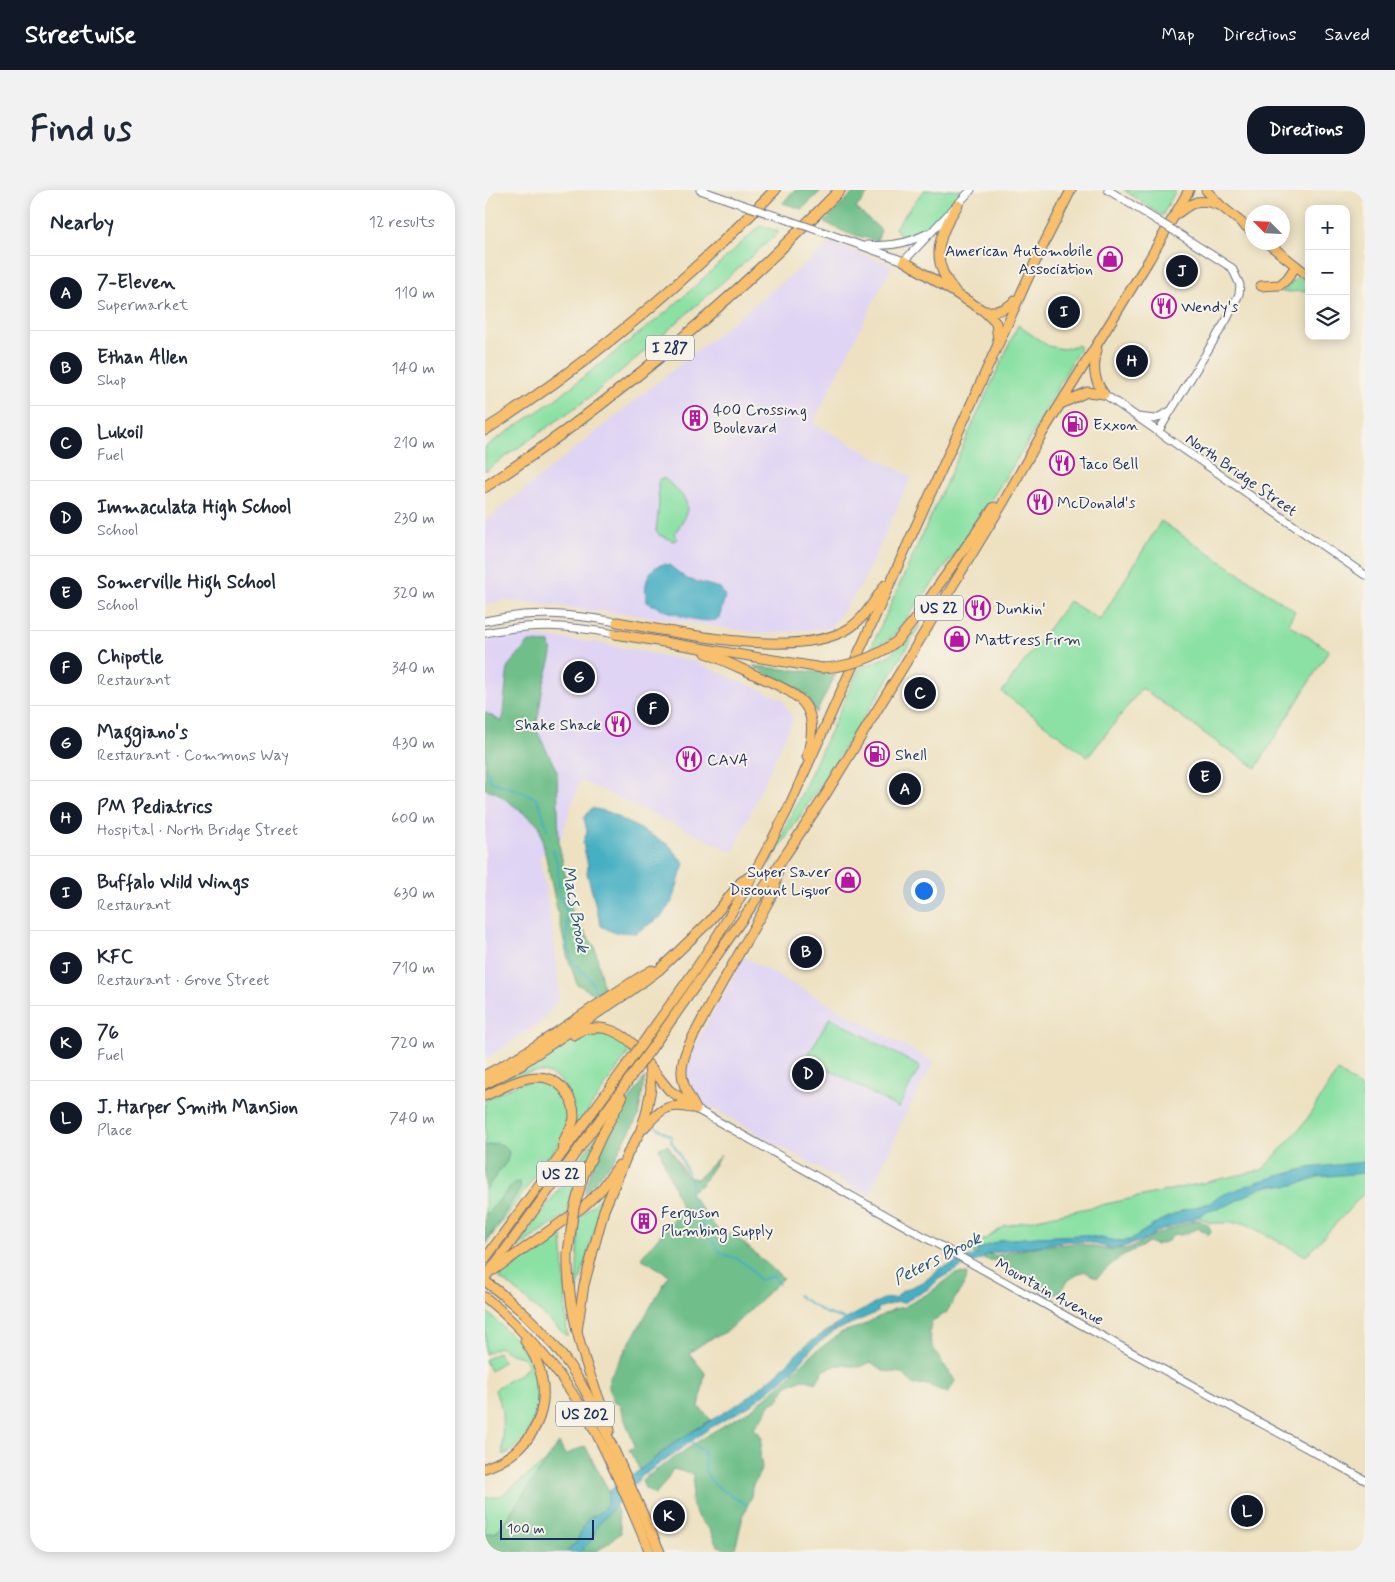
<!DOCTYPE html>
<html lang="en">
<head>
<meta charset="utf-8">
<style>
	body { margin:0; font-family:Mynerve,sans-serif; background:#f2f2f3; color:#1f2937 }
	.controls { position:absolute; right:15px; top:15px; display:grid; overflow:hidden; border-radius:10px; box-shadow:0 2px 12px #0003 }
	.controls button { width:45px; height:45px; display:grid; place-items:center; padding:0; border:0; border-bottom:1px solid #e0e1e3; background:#fff; color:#1f2937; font:25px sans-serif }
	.compass { position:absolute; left:760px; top:15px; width:45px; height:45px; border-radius:50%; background:#fff; box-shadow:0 2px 12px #0003; rotate:294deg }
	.scale { position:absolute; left:15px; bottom:12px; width:94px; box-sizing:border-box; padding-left:5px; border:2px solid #1b2f5e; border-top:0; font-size:14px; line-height:18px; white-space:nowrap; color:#1b2f5e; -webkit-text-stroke:4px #f7f3e8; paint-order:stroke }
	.you { position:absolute; left:438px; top:700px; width:18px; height:18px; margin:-12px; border:4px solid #fff; border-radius:50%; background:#1a73e8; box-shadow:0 0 0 8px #1a73e833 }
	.badge { display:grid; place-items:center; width:32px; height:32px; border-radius:50%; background:#111827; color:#fff; font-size:16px; font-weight:700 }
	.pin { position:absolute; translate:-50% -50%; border:2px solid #fff; box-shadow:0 1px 5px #0006 }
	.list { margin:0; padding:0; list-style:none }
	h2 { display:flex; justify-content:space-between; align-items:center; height:65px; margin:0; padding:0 20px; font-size:21px }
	h2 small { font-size:16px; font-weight:400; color:#747a83 }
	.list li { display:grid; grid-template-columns:32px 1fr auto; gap:15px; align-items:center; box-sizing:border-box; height:75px; padding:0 20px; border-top:1px solid #e0e1e3 }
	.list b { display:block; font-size:19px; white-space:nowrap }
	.list p { margin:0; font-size:16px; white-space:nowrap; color:#747a83 }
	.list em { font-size:16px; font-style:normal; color:#747a83 }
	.icon { flex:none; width:28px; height:28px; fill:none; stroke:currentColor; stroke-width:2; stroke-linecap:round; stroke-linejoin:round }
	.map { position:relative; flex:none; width:880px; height:1362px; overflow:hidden; border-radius:20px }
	header { display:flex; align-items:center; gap:30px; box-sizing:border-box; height:70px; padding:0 25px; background:#111827; color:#fff }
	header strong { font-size:24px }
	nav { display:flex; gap:28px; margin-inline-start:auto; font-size:18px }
	.intro { display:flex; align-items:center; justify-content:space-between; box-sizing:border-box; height:120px; padding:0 30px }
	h1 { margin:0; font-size:35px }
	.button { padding:12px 22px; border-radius:20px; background:#111827; color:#fff; font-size:18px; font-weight:700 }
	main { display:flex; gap:30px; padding:0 30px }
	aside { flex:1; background:#fff; border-radius:20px; box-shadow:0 2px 12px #0003 }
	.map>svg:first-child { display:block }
	.built { fill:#e0d4f4 }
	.green { fill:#8be1a4; stroke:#538881 }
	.forest { fill:#70bf8a; stroke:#467774 }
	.water { fill:#44afc3; stroke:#306f90 }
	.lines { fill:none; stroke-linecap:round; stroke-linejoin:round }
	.stream { stroke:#44afc3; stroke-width:2 }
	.tertiary-casing { stroke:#646d81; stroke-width:9 }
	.trunk-casing { stroke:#646d81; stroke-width:11 }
	.motorway-casing { stroke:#646d81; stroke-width:12 }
	.tertiary { stroke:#fff; stroke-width:7 }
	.trunk { stroke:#f8bf6c; stroke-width:9 }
	.motorway { stroke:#f8bf6c; stroke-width:10 }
	.tertiary-bridge-casing { stroke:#646d81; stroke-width:9; stroke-linecap:butt }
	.trunk-bridge-casing { stroke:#646d81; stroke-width:11; stroke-linecap:butt }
	.tertiary-bridge { stroke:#fff; stroke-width:7 }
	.trunk-bridge { stroke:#f8bf6c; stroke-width:9 }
	.labels { text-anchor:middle; stroke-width:4; stroke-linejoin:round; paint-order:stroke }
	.shield { fill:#f7f3e8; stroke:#5d6a87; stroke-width:1 }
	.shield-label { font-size:15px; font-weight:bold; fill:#1b2f5e }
	.poi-label { font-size:16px; fill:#1b2f5e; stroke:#f7f3e8; text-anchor:start }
	.street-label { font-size:16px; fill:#1b2f5e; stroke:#f7f3e8 }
	.water-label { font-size:18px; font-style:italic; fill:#27557c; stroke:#f7f3e8 }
</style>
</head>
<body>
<header>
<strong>Streetwise</strong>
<nav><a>Map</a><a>Directions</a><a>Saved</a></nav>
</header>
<div class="intro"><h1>Find us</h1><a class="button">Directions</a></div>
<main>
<aside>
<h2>Nearby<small>12 results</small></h2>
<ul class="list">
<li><span class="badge">A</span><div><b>7-Eleven</b><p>Supermarket</p></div><em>110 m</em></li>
<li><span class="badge">B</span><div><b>Ethan Allen</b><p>Shop</p></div><em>140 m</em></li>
<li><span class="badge">C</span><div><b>Lukoil</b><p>Fuel</p></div><em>210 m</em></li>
<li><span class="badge">D</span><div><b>Immaculata High School</b><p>School</p></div><em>230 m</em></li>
<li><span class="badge">E</span><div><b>Somerville High School</b><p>School</p></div><em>320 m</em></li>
<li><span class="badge">F</span><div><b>Chipotle</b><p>Restaurant</p></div><em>340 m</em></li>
<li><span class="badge">G</span><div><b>Maggiano's</b><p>Restaurant · Commons Way</p></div><em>430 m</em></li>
<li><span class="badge">H</span><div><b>PM Pediatrics</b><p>Hospital · North Bridge Street</p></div><em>600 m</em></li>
<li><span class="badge">I</span><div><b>Buffalo Wild Wings</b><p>Restaurant</p></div><em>630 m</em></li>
<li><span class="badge">J</span><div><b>KFC</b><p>Restaurant · Grove Street</p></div><em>710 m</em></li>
<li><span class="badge">K</span><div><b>76</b><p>Fuel</p></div><em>720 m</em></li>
<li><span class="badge">L</span><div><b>J. Harper Smith Mansion</b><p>Place</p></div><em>740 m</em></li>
</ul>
</aside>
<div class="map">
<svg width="880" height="1362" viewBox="0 0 880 1362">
	<rect width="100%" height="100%" fill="#f7f3e8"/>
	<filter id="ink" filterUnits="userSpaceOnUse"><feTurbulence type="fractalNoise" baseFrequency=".02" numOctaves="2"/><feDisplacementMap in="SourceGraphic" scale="10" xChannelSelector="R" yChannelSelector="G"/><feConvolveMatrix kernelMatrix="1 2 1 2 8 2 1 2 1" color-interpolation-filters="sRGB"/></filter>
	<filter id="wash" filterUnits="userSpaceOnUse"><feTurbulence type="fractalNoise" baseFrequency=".0096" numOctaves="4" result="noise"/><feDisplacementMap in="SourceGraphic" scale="20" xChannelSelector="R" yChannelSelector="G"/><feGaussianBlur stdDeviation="1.12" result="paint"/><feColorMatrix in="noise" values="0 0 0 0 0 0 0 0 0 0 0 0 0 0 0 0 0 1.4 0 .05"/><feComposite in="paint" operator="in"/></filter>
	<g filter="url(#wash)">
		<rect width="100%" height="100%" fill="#ede1c1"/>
		<g class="built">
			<polygon points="346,53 407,75 328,233 426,287 377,394 345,438 280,444 144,424 18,410 0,416 0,331"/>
			<polygon points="28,444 108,452 209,472 297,509 308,529 248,662 95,590 74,654 55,666 68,744 75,804 71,814 57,831 0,870 0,452"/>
			<polygon points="259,767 449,872 418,929 385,1004 371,999 222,915 213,907 204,891 201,878 208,859"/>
		</g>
		<g class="green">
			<polygon points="439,0 476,0 474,7 437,42 418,49 410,38"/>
			<polygon points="639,0 691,0 677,26"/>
			<polygon points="276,35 294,42 163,158 104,208 0,281 0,257 68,211 184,120"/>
			<polygon points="813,86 815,87 824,93 824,101 797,102 807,93"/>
			<polygon points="533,135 563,156 578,159 593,155 595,157 543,252 479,352 407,447 384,462"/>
			<path d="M179 288C203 310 211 314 189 344L192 347V349L189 351 174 345 171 341 174 315 173 292 175 289Z"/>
			<polygon points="676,331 810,421 803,434 844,460 771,578 746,561 737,556 657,498 603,567 517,502 584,411 615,430"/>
			<polygon points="435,435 403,490 284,674 374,479 405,465"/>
			<polygon points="345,827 435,877 413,918 322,867"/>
			<path d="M124 841 144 854 146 859 92 936C85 924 86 907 79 895 77 892 73 889 70 887 52 875 32 886 15 894L14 892 99 842Z"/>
			<polygon points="853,881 880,901 877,908 880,910 880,1002 821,1066 759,1033 725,1033 699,1020 675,1031 645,1050 632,1051 598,1045 552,1047 517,1050 494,1059 490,1056 520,1036 777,980 818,935"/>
			<path d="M55 890C86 902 89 915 80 945L0 1055 36 997 29 993 0 1026V1000L22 971 12 954 0 956V910L34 893Z"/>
			<polygon points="113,945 84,1022 32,1058 32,1057"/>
			<polygon points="120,1003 91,1104 94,1028"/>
			<polygon points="77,1040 82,1146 26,1096 13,1087"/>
			<path d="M0 1120C36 1153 68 1182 47 1235 43 1246 30 1261 18 1265L17 1220 10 1200 13 1197 38 1182 44 1175 37 1167 26 1164 13 1157 0 1164Z"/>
			<polygon points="13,1162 19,1171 5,1181 0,1170"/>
			<polygon points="61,1272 12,1342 0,1344 0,1308 15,1306"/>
		</g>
		<g class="forest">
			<polygon points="309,0 337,0 317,19 298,13"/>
			<polygon points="371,0 386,0 371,18 396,40 392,51 362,43 339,32"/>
			<polygon points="44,452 65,453 67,465 58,496 51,539 72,581 74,654 88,726 110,757 119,802 106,802 92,794 82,765 54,635 11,602 0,599 0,522 17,532 23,476"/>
			<polygon points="268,476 351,484 331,523 323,506"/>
			<polygon points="160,887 153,927 128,971 99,1004 109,973 135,924"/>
			<polygon points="12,953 19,956 24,962 22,971 0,1000 0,956"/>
			<polygon points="183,955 202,987 212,989 236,965 216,995 204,1002 238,1047 247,1043 298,1088 243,1141 223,1150 204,1163 220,1183 214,1217 226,1230 190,1252 155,1280 144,1260 150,1256 133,1212 129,1213 124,1199 124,1188 184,1085 156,1068 197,1019 174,958"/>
			<polygon points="35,992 36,997 0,1054 0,1026 29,993"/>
			<path d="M710 1030H714L724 1036 726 1042 724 1045 714 1038 696 1045 689 1044 683 1051 671 1055 663 1052C655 1059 648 1060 639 1065 629 1071 620 1080 612 1088L599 1081 585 1089 572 1104 564 1106 559 1104 551 1094C545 1095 531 1087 526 1082 522 1078 521 1073 516 1069 501 1074 490 1064 478 1056L488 1055 491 1059 509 1066 555 1056 592 1053 619 1059H640L648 1057 672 1044Z"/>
			<path d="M475 1083 482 1084 481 1091 461 1123 447 1131C446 1135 444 1142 445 1146 445 1161 463 1178 470 1191L463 1203 440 1194 429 1195 417 1183 398 1181 386 1172 375 1177 353 1175 339 1180 331 1193 318 1189 301 1196 293 1210 284 1215 281 1224 268 1238 273 1242 277 1248 275 1265 277 1278 267 1297 266 1308 259 1323 250 1358 245 1362 232 1355 224 1339 213 1328 206 1311 208 1298V1284L188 1279 179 1294 170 1304 160 1298 157 1290 221 1246 267 1219 302 1189 326 1165 357 1142 374 1137 409 1119 419 1117 444 1103 470 1084Z"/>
			<polygon points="74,1253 80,1265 100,1256 124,1301 123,1312 118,1320 102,1330 91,1353 81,1362 0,1362 0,1344 12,1342"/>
			<polygon points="130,1315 133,1322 136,1343 111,1362 95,1362 106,1351 112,1336"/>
		</g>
		<g class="water">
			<path d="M179 374 184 375 202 389 235 398 240 406 234 429C216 436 179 421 162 412 158 398 161 377 179 374Z"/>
			<polygon points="107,618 124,622 184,655 199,673 188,710 177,726 151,743 128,742 116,736 102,683 103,676 98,653 102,641 99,628"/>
			<polygon points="880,972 880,983 832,987 819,992 804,996 789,995 776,998 743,1015 719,1023 713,1027 672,1042 660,1050 635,1058 624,1058 602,1052 582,1051 503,1064 497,1069 476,1077 454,1089 443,1099 418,1113 413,1112 393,1118 393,1122 349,1141 326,1159 308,1181 266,1215 225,1238 157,1286 112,1336 106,1351 95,1362 81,1362 91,1353 102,1330 118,1320 123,1312 124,1301 155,1280 190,1252 258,1211 289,1186 322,1154 356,1132 398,1109 411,1108 417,1101 440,1091 454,1079 493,1064 494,1059 517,1050 552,1047 598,1045 632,1051 645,1050 675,1031 699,1020 725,1013 732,1007 772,992 822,978"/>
		</g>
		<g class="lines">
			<g class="stream">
				<path d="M0 581 4 583 5 591C14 595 48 603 52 610 57 618 59 630 63 640"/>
				<polyline points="68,659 73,677 74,705 82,722 82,754 88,772 103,787 108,795 110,800 109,806"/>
				<polyline points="171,937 187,947 186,951 195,965 206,992 205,1009 212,1020 218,1038 236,1063 253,1069 264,1077 274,1090 289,1086 294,1094"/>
				<polyline points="312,1105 340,1123 363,1130"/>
				<path d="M205 1251 219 1262C221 1268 219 1276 221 1282 226 1298 249 1305 262 1315"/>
			</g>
		</g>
	</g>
	<g filter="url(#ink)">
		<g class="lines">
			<defs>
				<g id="tertiary">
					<polyline points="215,0 247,11"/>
					<polyline points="623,0 673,31"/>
					<polyline points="344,44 419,71 486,0"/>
					<path d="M382 55C403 57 422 54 441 44"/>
					<polyline points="619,204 880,385"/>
					<polyline points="652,227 670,229 685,221"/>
					<polyline points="673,242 742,129 754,104 755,95 747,78 691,42"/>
					<path d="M0 431C49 420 84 424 132 432"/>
					<path d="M0 443C47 433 83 435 130 444"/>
					<polyline points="211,919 604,1139 880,1290"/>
				</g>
				<g id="trunk">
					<polyline points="721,0 736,16 768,42"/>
					<path d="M693 23C709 11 714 8 733 15"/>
					<polyline points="781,52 824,86"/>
					<polyline points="419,71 499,121 511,133 513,151"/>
					<polyline points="776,96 795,95 802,89 811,76"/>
					<path d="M470 101C444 71 453 45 473 15"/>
					<path d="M499 121C517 122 520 119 534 108"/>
					<path d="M612 160C608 177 608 189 619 204"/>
					<polyline points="578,213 602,202 619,204"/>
					<path d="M132 432C190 442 311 470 363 439 379 429 389 411 400 395"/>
					<polyline points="130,444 337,478"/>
					<polyline points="401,459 412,451 427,433 509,317"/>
					<path d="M221 463C240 471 259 480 277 488 320 507 335 517 322 567"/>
					<path d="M89 845C114 829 141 842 157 865"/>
					<path d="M160 850C178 824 198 798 216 771 248 723 276 672 302 621L553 66 586 0"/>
					<polyline points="166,859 266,717 341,604 518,313 558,242 664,70 704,0"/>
					<polyline points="164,875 184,900 209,917"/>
					<polyline points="32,877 144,802 174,780 226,730 256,692 267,685"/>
					<path d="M0 885C59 855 110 813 167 780"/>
					<polyline points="0,894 37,875"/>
					<path d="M0 906C24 895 55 874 78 898 85 906 89 915 89 926 89 936 82 941 79 951 78 954 79 959 78 962"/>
					<path d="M211 919C205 907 196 895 197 880 198 861 210 844 218 828 240 786 265 746 287 705L290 699 293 678"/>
					<path d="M158 939C174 921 181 912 206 918"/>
					<polyline points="99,984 116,947 137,908"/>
					<path d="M83 1063C82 1105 91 1145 105 1185 112 1203 119 1221 125 1240"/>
					<polyline points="0,1069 149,865"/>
					<polyline points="9,1080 99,1016 116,1000 134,975"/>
					<polyline points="0,1088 153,877"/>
					<path d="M0 1091C29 1113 57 1138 79 1168 98 1193 112 1222 125 1251 142 1288 158 1325 175 1362"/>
					<path d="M0 1107C41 1141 76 1182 103 1228 127 1270 145 1317 165 1362"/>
					<polyline points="92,1141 99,1095 119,1020 143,963 155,942 161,924 166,899 164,875"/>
					<path d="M0 1278C57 1259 76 1200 40 1151"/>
				</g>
				<g id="motorway">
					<path d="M0 240C105 173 203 90 290 0"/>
					<path d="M0 297C129 212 247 111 355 0"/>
				</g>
			</defs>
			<use href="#tertiary" class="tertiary-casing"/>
			<use href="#trunk" class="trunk-casing"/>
			<use href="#motorway" class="motorway-casing"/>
			<use href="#tertiary" class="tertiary"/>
			<use href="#trunk" class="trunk"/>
			<use href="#motorway" class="motorway"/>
			<defs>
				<g id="tertiary-bridge">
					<polyline points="247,11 344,44"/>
					<polyline points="673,31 691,42"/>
				</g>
				<g id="trunk-bridge">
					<path d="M337 478C361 477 380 471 401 459"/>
					<polyline points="149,865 160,850"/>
					<polyline points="153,877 166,859"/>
					<polyline points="83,1063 89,1018 99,984"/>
				</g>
			</defs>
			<use href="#tertiary-bridge" class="tertiary-bridge-casing"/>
			<use href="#trunk-bridge" class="trunk-bridge-casing"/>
			<use href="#tertiary-bridge" class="tertiary-bridge"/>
			<use href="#trunk-bridge" class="trunk-bridge"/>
		</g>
	</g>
	<defs>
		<symbol id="shop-ring" viewBox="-11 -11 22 22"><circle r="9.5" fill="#f7f3e8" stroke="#b5179e" stroke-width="1.5"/><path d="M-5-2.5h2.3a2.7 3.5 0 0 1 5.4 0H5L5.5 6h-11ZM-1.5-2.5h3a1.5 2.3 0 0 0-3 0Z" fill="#b5179e"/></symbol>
		<symbol id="restaurant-ring" viewBox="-11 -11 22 22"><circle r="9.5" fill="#f7f3e8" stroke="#b5179e" stroke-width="1.5"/><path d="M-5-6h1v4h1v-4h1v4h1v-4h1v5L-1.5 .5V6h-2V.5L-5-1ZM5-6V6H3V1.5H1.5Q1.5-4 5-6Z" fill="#b5179e"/></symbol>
		<symbol id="building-ring" viewBox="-11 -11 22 22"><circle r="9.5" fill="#f7f3e8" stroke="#b5179e" stroke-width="1.5"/><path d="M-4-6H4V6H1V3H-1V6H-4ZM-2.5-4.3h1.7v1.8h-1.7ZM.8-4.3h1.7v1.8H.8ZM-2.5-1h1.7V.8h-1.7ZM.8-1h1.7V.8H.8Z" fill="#b5179e"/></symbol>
		<symbol id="fuel-ring" viewBox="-11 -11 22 22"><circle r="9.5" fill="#f7f3e8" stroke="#b5179e" stroke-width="1.5"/><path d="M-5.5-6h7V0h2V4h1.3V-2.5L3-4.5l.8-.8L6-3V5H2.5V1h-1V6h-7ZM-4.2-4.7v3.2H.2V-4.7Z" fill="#b5179e"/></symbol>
	</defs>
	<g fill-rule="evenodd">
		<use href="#shop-ring" x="611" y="55" width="28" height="28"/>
		<use href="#restaurant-ring" x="665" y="102" width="28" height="28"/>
		<use href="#building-ring" x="196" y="214" width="28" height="28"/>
		<use href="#fuel-ring" x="576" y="220" width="28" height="28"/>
		<use href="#restaurant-ring" x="563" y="259" width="28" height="28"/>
		<use href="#restaurant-ring" x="541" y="298" width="28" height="28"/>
		<use href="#restaurant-ring" x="479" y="404" width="28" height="28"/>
		<use href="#shop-ring" x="458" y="435" width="28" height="28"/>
		<use href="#restaurant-ring" x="119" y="520" width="28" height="28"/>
		<use href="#fuel-ring" x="378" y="550" width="28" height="28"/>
		<use href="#restaurant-ring" x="190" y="555" width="28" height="28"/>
		<use href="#shop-ring" x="349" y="676" width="28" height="28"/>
		<use href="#building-ring" x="145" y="1017" width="28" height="28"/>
	</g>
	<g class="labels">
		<g class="shield">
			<rect x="161" y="145.5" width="48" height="25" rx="4"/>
			<rect x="430" y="405.5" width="48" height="25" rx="4"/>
			<rect x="52" y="971.5" width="48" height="25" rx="4"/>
			<rect x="71" y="1211.5" width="58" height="25" rx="4"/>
		</g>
		<g class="shield-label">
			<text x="185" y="163">I 287</text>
			<text x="454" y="423">US 22</text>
			<text x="76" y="989">US 22</text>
			<text x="100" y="1229">US 202</text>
		</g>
		<g class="poi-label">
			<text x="608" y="66" text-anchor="end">American Automobile<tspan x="608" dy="18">Association</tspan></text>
			<text x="696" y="122">Wendy's</text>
			<text x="228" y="225">400 Crossing<tspan x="228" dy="18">Boulevard</tspan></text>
			<text x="608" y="240">Exxon</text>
			<text x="594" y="279">Taco Bell</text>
			<text x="572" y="318">McDonald's</text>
			<text x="510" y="424">Dunkin'</text>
			<text x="490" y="455">Mattress Firm</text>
			<text x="116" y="540" text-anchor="end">Shake Shack</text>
			<text x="410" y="570">Shell</text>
			<text x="222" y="575">CAVA</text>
			<text x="346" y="687" text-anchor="end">Super Saver<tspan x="346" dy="18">Discount Liquor</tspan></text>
			<text x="176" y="1028">Ferguson<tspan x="176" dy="18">Plumbing Supply</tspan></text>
		</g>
		<g class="street-label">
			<text transform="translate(757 284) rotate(35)" y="6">North Bridge Street</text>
			<text transform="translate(565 1101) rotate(29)" y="6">Mountain Avenue</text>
		</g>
		<g class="water-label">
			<text transform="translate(91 719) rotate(80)" y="6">Macs Brook</text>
			<text transform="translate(452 1068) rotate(-27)" y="6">Peters Brook</text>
		</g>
	</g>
</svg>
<div class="controls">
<button>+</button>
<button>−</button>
<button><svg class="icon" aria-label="layers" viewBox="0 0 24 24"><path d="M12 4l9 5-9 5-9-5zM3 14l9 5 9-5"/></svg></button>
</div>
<svg class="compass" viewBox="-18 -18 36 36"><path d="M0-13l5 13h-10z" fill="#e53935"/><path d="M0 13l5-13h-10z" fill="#747a83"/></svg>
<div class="scale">100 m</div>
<div class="you"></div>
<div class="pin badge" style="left:420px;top:599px">A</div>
<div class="pin badge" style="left:321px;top:762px">B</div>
<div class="pin badge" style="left:435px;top:503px">C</div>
<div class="pin badge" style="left:323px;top:884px">D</div>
<div class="pin badge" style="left:720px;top:587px">E</div>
<div class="pin badge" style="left:168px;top:519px">F</div>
<div class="pin badge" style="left:94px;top:487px">G</div>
<div class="pin badge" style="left:647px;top:171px">H</div>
<div class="pin badge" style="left:579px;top:122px">I</div>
<div class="pin badge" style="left:697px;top:81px">J</div>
<div class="pin badge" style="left:184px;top:1326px">K</div>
<div class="pin badge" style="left:762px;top:1321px">L</div>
</div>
</main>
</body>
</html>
